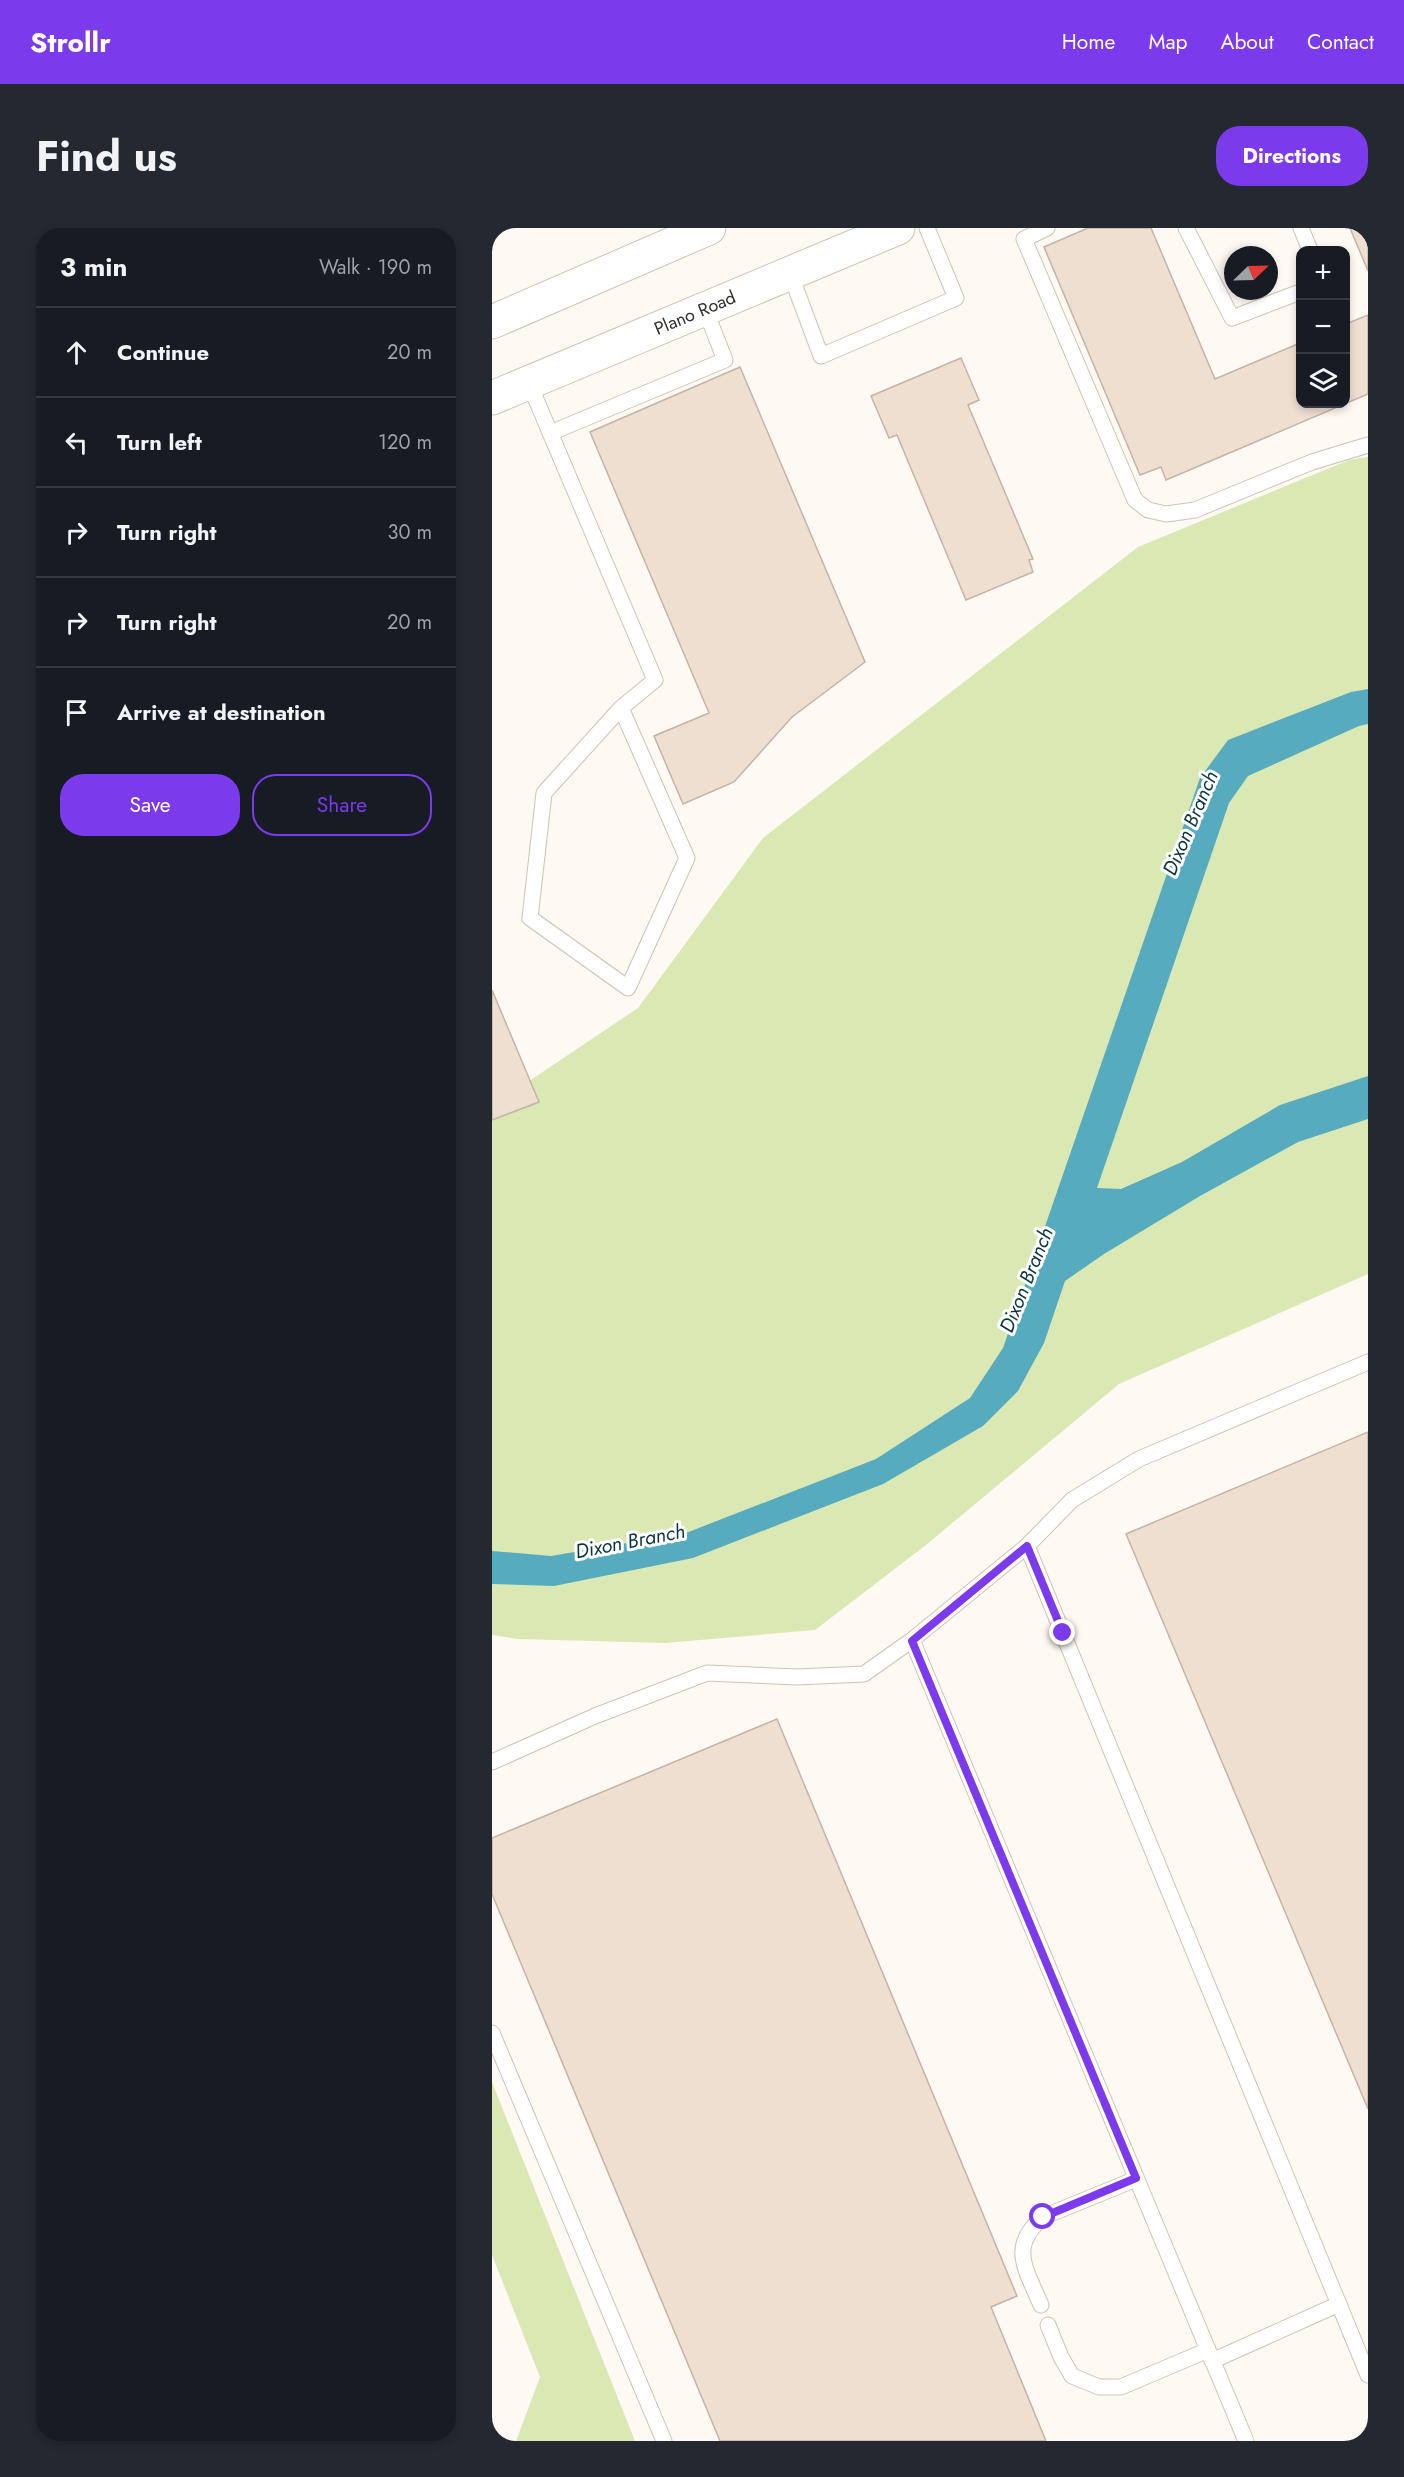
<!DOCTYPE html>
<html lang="en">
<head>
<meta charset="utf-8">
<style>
	body { margin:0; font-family:Jost,sans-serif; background:#242831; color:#f1f3f6 }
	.controls { position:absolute; right:18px; top:18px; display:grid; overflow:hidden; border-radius:12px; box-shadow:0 3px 9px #0003 }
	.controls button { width:54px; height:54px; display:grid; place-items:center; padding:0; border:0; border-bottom:2px solid #363941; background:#171b24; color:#f1f3f6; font:30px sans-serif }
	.compass { position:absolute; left:732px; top:18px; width:54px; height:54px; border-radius:50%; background:#171b24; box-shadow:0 3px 9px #0003; rotate:67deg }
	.stop { position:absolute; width:18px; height:18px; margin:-14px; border:4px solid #7c3aed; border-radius:50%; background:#fff }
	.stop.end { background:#7c3aed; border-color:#fff; box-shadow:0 2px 6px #0008 }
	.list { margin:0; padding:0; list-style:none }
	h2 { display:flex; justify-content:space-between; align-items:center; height:78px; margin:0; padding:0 24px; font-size:26px }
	h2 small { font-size:20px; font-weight:400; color:#9ea1a6 }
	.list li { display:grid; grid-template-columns:39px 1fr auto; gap:18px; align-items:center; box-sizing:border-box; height:90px; padding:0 24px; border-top:2px solid #363941 }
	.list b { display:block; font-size:22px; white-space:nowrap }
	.list em { font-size:20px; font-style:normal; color:#9ea1a6 }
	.actions { display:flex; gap:12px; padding:18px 24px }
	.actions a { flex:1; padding:14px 0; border:2px solid #7c3aed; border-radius:24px; text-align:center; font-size:21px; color:#7c3aed }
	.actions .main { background:#7c3aed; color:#fff }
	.icon { flex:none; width:33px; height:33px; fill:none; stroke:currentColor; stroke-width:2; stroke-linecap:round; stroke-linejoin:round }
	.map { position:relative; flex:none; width:876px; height:2213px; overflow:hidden; border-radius:24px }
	header { display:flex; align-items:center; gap:36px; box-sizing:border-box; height:84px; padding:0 30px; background:#7c3aed; color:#fff }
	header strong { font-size:28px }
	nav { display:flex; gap:33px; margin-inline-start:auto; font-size:21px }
	.intro { display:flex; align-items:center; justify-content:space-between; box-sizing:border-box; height:144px; padding:0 36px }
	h1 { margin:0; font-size:42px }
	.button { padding:15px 27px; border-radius:24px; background:#7c3aed; color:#fff; font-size:21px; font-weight:700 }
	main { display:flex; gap:36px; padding:0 36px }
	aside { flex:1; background:#171b24; border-radius:24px; box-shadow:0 3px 9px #0003 }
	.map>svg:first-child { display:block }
	.green { fill:#dae8b4 }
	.water { fill:#57abbe }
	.building { fill:#efdfd1; stroke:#c3b4a6; stroke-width:1.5 }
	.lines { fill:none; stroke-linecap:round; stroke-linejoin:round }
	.lane-casing { stroke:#d0c3b3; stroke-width:17 }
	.secondary-casing { stroke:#d0c3b3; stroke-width:35 }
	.lane { stroke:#fff; stroke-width:15 }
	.secondary { stroke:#fff; stroke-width:33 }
	.route { stroke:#7c3aed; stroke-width:8 }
	.labels { text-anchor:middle; stroke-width:6; stroke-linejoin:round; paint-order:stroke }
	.street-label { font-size:18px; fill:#322d27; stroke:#fff }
	.water-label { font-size:20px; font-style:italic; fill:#0b343d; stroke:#fff }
</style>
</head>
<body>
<header>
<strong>Strollr</strong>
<nav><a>Home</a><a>Map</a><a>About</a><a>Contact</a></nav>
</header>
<div class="intro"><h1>Find us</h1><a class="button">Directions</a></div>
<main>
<aside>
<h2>3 min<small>Walk · 190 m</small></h2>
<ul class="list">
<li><svg class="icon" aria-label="ahead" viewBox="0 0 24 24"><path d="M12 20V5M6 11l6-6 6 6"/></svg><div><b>Continue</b></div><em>20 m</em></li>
<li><svg class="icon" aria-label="left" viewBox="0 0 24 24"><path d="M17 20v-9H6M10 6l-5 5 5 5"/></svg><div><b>Turn left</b></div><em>120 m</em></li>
<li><svg class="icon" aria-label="right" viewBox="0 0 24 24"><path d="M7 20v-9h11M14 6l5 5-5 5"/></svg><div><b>Turn right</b></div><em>30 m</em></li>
<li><svg class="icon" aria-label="right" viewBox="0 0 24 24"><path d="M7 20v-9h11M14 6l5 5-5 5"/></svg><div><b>Turn right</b></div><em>20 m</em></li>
<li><svg class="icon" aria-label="arrive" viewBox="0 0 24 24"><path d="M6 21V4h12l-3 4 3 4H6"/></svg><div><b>Arrive at destination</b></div></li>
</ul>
<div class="actions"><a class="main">Save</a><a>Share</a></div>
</aside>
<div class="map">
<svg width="876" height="2213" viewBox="0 0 876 2213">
	<rect width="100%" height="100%" fill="#fff9f3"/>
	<g class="green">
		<polygon points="876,229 876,1046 627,1156 434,1317 323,1402 173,1415 26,1411 0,1407 0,878 146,780 271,610 646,319 857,232"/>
		<polygon points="0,1854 143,2213 24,2213 48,2149 0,2027"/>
	</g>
	<polygon class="water" points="876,461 876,496 867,498 756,548 737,575 605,960 629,961 690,934 788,877 876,848 876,891 806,914 708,968 612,1026 573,1053 552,1115 526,1163 491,1198 391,1256 201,1330 62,1358 0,1356 0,1323 59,1328 194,1305 384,1231 478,1170 511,1120 708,550 736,512 859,464"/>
	<g class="building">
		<polygon points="596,0 659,0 723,151 808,115 808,176 854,176 854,96 876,87 876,166 674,252 669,239 648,247 552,19"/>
		<polygon points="858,0 876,0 876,43"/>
		<polygon points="469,130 487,172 476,177 541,331 537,332 541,344 474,372 405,207 397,210 379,168"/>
		<polygon points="248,139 373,434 300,489 242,554 191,576 162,508 217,485 98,204"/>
		<polygon points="0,762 47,874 0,892"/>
		<polygon points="876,1204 876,1881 634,1306"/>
		<polygon points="285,1491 525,2068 499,2079 554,2213 228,2213 0,1666 0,1610"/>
	</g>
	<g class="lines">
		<defs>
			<g id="lane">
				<polyline points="555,0 532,11 643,272 656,282 674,286 703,282 820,234 876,217"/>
				<polyline points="694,0 740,90 808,64"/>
				<polyline points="809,0 818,22"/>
				<polyline points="298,45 329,128 464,70 435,0"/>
				<polyline points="37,155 163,452 129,480 195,630 136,760 38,690 52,565 129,480"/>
				<polyline points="58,205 233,132 213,81"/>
				<polyline points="535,1318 876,2147"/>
				<polyline points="0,1534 103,1488 215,1445 305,1449 372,1446 420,1412"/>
				<polyline points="0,1805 172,2213"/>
				<path d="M549 2077C534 2041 516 2019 551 1989L644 1951"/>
				<polyline points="556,2097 569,2129 580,2148 607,2159 629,2159 716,2122"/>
				<polyline points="720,2133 847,2076"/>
				<polyline points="754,2213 420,1412 535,1318 580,1272 647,1231 876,1134"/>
			</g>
			<g id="secondary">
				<polyline points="0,94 217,0"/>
				<path id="s1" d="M0 170 406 0"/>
			</g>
		</defs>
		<use href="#lane" class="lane-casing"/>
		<use href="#secondary" class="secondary-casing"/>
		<use href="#lane" class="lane"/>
		<use href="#secondary" class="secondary"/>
	</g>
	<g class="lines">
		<polyline class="route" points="551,1989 644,1950 420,1413 535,1318 571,1405"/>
	</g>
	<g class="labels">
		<g class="street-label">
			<text dy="6" stroke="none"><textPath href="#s1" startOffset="220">Plano Road</textPath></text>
		</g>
		<g class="water-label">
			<text transform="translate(698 595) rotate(-67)" y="7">Dixon Branch</text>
			<text transform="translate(534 1052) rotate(-68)" y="7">Dixon Branch</text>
			<text transform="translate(138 1313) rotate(-11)" y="7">Dixon Branch</text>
		</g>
	</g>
</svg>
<div class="controls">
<button>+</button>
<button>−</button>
<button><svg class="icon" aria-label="layers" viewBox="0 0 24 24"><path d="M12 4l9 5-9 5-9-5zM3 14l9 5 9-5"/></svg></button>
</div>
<svg class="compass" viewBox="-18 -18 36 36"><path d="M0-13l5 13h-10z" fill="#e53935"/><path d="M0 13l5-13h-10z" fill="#9ea1a6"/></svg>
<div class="stop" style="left:551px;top:1989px"></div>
<div class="stop end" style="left:571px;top:1405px"></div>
</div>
</main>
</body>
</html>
